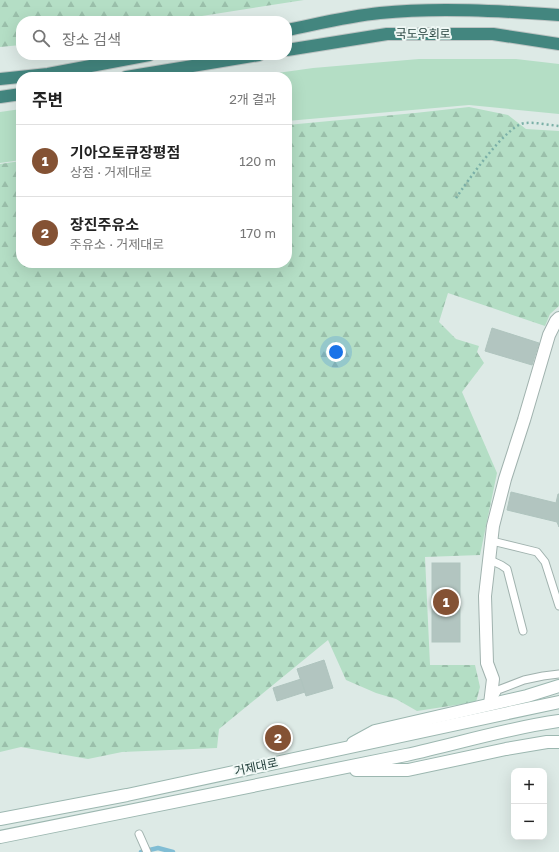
<!DOCTYPE html>
<html lang="ko">
<head>
<meta charset="utf-8">
<style>
	body { margin:0; font-family:"Golos Text","Noto Sans KR",sans-serif; background:#f2f2f2; color:#222 }
	.controls { position:absolute; right:12px; bottom:12px; display:grid; overflow:hidden; border-radius:8px; box-shadow:0 4px 16px #0002 }
	.controls button { width:36px; height:36px; display:grid; place-items:center; padding:0; border:0; border-bottom:1px solid #e0e0e0; background:#fff; color:#222; font:20px sans-serif }
	.you { position:absolute; left:336px; top:352px; width:14px; height:14px; margin:-10px; border:3px solid #fff; border-radius:50%; background:#1a73e8; box-shadow:0 0 0 6px #1a73e833 }
	.badge { display:grid; place-items:center; width:26px; height:26px; border-radius:50%; background:#845234; color:#fff; font-size:13px; font-weight:700 }
	.pin { position:absolute; translate:-50% -50%; border:2px solid #fff; box-shadow:0 1px 4px #0006 }
	.list { margin:0; padding:0; list-style:none }
	h2 { display:flex; justify-content:space-between; align-items:center; height:52px; margin:0; padding:0 16px; font-size:17px }
	h2 small { font-size:13px; font-weight:400; color:#767676 }
	.list li { display:grid; grid-template-columns:26px 1fr auto; gap:12px; align-items:center; box-sizing:border-box; height:72px; padding:0 16px; border-top:1px solid #e0e0e0 }
	.list b { display:block; font-size:15px; white-space:nowrap }
	.list p { margin:0; font-size:13px; white-space:nowrap; color:#767676 }
	.list em { font-size:13px; font-style:normal; color:#767676 }
	.icon { flex:none; width:22px; height:22px; fill:none; stroke:currentColor; stroke-width:2; stroke-linecap:round; stroke-linejoin:round }
	.map { position:relative; flex:none; width:559px; height:852px; overflow:hidden }
	.search { position:absolute; background:#fff; box-shadow:0 4px 16px #0002; left:16px; top:16px; width:276px; height:44px; display:flex; align-items:center; gap:10px; box-sizing:border-box; padding:0 14px; border-radius:16px; color:#767676; font-size:15px }
	.panel { position:absolute; background:#fff; box-shadow:0 4px 16px #0002; left:16px; top:72px; width:276px; height:196px; border-radius:16px }
	.map>svg:first-child { display:block }
	.grass { fill:#b4dec5 }
	.forest { fill:url(#forest-firs) }
	.lines { fill:none; stroke-linecap:round; stroke-linejoin:round }
	.stream { stroke:#80bdd4; stroke-width:4.5 }
	.building { fill:#b2c5c0; stroke:#afc4be }
	.service-casing { stroke:#a0b2ae; stroke-width:9 }
	.minor-casing { stroke:#a0b2ae; stroke-width:14 }
	.secondary-casing { stroke:#9cb7b0; stroke-width:14 }
	.trunk-casing { stroke:#bcc4c3; stroke-width:14 }
	.path { stroke:#7bb0a7; stroke-width:2.5; stroke-dasharray:2 3; stroke-linecap:butt }
	.service { stroke:#fff; stroke-width:7 }
	.minor { stroke:#fff; stroke-width:12 }
	.secondary { stroke:#fff; stroke-width:12 }
	.trunk { stroke:#43867f; stroke-width:12 }
	.labels { text-anchor:middle; stroke-width:4; stroke-linejoin:round; paint-order:stroke }
	.street-label { font-size:12px; fill:#1e3b37; stroke:#eef7f4 }
</style>
</head>
<body>
<div class="map">
<svg width="559" height="852" viewBox="0 0 559 852">
	<defs>
		<pattern id="forest-firs" width="22" height="20" patternUnits="userSpaceOnUse"><rect width="22" height="20" fill="#b4dec5"/><path d="M5 1l3.5 6h-7zM16 11l3.5 6h-7z" fill="#9abfaa"/></pattern>
	</defs>
	<rect width="100%" height="100%" fill="#ddeae6"/>
	<g class="grass">
		<polygon points="419,59 516,59 559,64 559,114 469,105 287,121 287,77 248,77 313,68"/>
		<polygon points="21,109 21,160 0,163 0,112"/>
	</g>
	<g class="forest">
		<polygon points="0,0 304,0 170,21 21,21 21,45 0,47"/>
		<polygon points="469,107 508,115 526,129 559,131 559,306 550,314 545,326 448,293 439,322 456,339 479,346 477,352 484,363 462,392 497,473 480,555 425,557 430,665 475,665 480,687 476,702 417,711 396,699 376,693 346,680 328,640 219,729 217,748 122,752 88,759 21,747 0,752 0,164 21,161 21,263 287,263 287,125 415,113"/>
	</g>
	<g class="lines">
		<polyline class="stream" points="141,852 158,848 173,852"/>
	</g>
	<g class="building">
		<polygon points="492,328 539,343 532,365 485,351"/>
		<polygon points="511,492 556,503 558,494 559,494 559,527 557,522 507,510"/>
		<rect x="432" y="563" width="28" height="79"/>
		<polygon points="324,660 333,688 306,696 297,669"/>
		<polygon points="301,679 305,692 277,701 273,688"/>
	</g>
	<g class="lines">
		<defs>
			<g id="service">
				<polyline points="492,541 537,552 545,562 559,606"/>
				<polyline points="490,560 501,565 507,569 523,631"/>
				<polyline points="493,699 498,690 524,680 543,676 559,674"/>
				<polyline points="139,834 147,852"/>
			</g>
			<polyline id="minor" points="490,704 493,679 487,663 485,596 493,526 505,479 524,420 549,335 556,321 559,318"/>
			<g id="secondary">
				<polyline points="353,743 375,731 527,696 559,686"/>
				<polyline points="356,770 408,770 506,749 547,742 559,742"/>
				<polyline points="0,819 127,795 559,702"/>
				<path d="M0 837C135 810 270 782 406 755 457 744 507 728 559 721"/>
			</g>
			<g id="trunk">
				<path d="M287 30C317 24 349 16 380 13 438 7 501 11 559 15"/>
				<polyline points="287,50 387,34 493,34 559,44"/>
				<polyline points="126,77 259,55"/>
				<polyline points="0,79 48,74 149,55"/>
				<polyline points="0,97 21,94"/>
			</g>
		</defs>
		<use href="#service" class="service-casing"/>
		<use href="#minor" class="minor-casing"/>
		<use href="#secondary" class="secondary-casing"/>
		<use href="#trunk" class="trunk-casing"/>
		<path class="path" d="M456 198C467 182 507 124 525 123 536 122 548 125 559 126"/>
		<use href="#service" class="service"/>
		<use href="#minor" class="minor"/>
		<use href="#secondary" class="secondary"/>
		<use href="#trunk" class="trunk"/>
	</g>
	<g class="labels">
		<g class="street-label">
			<text x="423" y="38">국도우회로</text>
			<text transform="translate(256 767) rotate(-12)" y="4">거제대로</text>
		</g>
	</g>
</svg>
<div class="controls">
<button>+</button>
<button>−</button>
</div>
<div class="you"></div>
<div class="pin badge" style="left:446px;top:602px">1</div>
<div class="pin badge" style="left:278px;top:738px">2</div>
<div class="search"><svg class="icon" aria-label="search" viewBox="0 0 24 24"><circle cx="10" cy="10" r="6"/><path d="M15 15l6 6"/></svg>장소 검색</div>
<section class="panel">
<h2>주변<small>2개 결과</small></h2>
<ul class="list">
<li><span class="badge">1</span><div><b>기아오토큐장평점</b><p>상점 · 거제대로</p></div><em>120 m</em></li>
<li><span class="badge">2</span><div><b>장진주유소</b><p>주유소 · 거제대로</p></div><em>170 m</em></li>
</ul>
</section>
</div>
</body>
</html>
